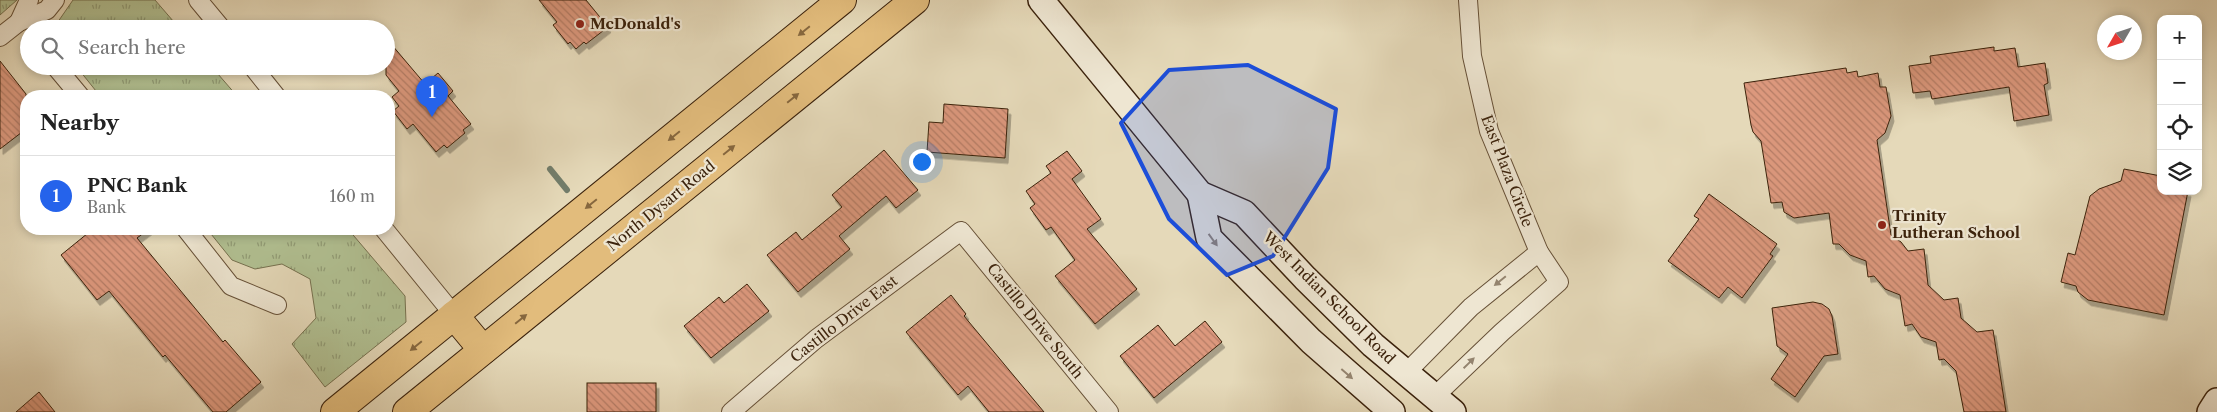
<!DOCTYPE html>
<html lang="en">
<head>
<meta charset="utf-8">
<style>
	body { margin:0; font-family:"Libre Caslon Text",serif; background:#f6f6f6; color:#222 }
	.controls { position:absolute; right:15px; top:15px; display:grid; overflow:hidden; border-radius:10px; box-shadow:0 2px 8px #0003 }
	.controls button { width:45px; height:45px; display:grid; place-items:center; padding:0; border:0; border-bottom:1px solid #e0e0e0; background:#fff; color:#222; font:25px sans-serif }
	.compass { position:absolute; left:2097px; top:15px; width:45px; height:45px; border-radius:50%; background:#fff; box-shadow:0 2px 8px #0003; rotate:231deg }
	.you { position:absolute; left:921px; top:161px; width:18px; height:18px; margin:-12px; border:4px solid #fff; border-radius:50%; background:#1a73e8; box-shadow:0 0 0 8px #1a73e833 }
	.badge { display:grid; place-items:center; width:32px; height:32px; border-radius:50%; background:#2563eb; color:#fff; font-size:16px; font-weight:700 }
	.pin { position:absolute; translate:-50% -41px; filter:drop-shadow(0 1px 2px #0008) }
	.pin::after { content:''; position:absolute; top:26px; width:18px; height:15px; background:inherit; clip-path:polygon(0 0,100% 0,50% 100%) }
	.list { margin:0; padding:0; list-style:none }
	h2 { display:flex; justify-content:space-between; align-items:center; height:65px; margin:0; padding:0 20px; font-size:21px }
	h2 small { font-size:16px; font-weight:400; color:#767676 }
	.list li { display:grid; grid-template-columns:32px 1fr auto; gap:15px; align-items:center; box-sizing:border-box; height:80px; padding:0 20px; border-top:1px solid #e0e0e0 }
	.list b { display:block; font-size:19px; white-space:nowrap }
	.list p { margin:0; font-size:16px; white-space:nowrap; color:#767676 }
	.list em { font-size:16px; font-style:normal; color:#767676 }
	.icon { flex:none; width:28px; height:28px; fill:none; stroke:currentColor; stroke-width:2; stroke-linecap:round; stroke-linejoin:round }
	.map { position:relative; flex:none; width:2217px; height:412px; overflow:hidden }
	.search { position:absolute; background:#fff; box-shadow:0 2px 8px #0003; left:20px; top:20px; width:375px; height:55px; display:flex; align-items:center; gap:12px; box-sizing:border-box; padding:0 18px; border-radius:28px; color:#767676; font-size:19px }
	.panel { position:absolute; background:#fff; box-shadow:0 2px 8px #0003; left:20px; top:90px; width:375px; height:145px; border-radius:20px }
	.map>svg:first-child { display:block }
	.grass { fill:url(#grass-tufts); stroke:#76714f }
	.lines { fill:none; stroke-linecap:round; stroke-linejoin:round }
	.stream { stroke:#727d6b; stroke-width:6 }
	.building { fill:url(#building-back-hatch); stroke:#3b220c; filter:url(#shadow) }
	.street-casing { stroke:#665037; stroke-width:20 }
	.secondary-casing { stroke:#3b220c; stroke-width:28 }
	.primary-casing { stroke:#3b220c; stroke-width:30 }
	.street { stroke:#eee6d2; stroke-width:18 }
	.secondary { stroke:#eee6d2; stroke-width:25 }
	.primary { stroke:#e2bc7c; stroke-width:28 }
	.oneway { fill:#86673e }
	.oneway2 { fill:#94846f }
	.marked { fill:#1d4ed8; fill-opacity:0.2; stroke:#1d4ed8; stroke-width:4; stroke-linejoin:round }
	.poi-dot { fill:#8f2418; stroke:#eee6d2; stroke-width:2 }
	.labels { text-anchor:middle; stroke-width:4.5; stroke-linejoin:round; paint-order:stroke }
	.poi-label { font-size:15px; font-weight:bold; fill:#3b220c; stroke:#eee6d2; text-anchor:start }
	.street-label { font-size:15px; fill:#3b220c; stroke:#eee6d2 }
</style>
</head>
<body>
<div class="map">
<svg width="2217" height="412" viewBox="0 0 2217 412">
	<defs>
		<pattern id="grass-tufts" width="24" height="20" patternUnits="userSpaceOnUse" patternTransform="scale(1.25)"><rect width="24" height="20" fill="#b1c092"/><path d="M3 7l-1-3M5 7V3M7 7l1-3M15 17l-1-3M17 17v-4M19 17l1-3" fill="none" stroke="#919c76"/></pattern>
		<pattern id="building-back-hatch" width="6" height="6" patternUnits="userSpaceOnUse" patternTransform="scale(1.25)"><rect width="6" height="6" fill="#dc987d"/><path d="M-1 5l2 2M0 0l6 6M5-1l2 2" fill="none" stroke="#b47c65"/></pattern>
		<filter id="shadow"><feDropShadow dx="3" dy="5.5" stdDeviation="0" flood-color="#0004"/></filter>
	</defs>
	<rect width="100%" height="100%" fill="#e5d9b9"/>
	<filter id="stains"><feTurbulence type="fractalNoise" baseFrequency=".004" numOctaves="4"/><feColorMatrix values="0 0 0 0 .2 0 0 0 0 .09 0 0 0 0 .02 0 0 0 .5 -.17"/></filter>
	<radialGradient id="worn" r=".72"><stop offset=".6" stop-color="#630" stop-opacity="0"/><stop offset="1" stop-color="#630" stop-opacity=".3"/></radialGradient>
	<g class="grass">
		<polygon points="0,0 17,0 0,15"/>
		<polygon points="73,0 155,0 180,29 53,29"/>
		<polygon points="76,66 211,66 237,96 100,96"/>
		<polygon points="207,229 348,229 405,296 406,322 325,387 292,344 316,318 310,279 282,264 255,269 232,260"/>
	</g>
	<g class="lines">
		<polyline class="stream" points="550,169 567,190"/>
	</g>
	<g class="building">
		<polygon points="539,0 586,0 608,27 586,44 584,42 576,49 570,42 568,44 553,25 557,22"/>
		<polygon points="386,38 425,84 438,73 453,91 448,96 471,124 463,130 465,133 447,148 444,145 436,152 413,124 407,129 393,111 399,106 392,97 399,91 386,75"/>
		<polygon points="1994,47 1994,51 2015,48 2018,67 2045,63 2048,83 2044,85 2049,115 2014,121 2009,87 1932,99 1930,91 1913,93 1909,66 1931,63 1930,56"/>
		<polygon points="0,61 26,94 26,129 0,149"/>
		<polygon points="1846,68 1847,73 1857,71 1858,77 1878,73 1880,87 1886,87 1891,116 1885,133 1877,140 1891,235 1901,242 1908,251 1924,249 1928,285 1944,300 1958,298 1961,318 1977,332 1993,330 2006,412 1964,412 1956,371 1944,359 1939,360 1936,342 1921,337 1912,324 1905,326 1900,295 1885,289 1874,276 1868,277 1866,261 1850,255 1839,244 1833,244 1829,213 1794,218 1784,212 1782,202 1771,203 1761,141 1753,132 1751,125 1744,83"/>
		<polygon points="944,104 1008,109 1005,158 927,152 929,122 943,123"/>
		<polygon points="884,150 918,190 896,208 886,196 839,236 850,249 798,292 767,255 796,232 802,240 842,207 832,195"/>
		<polygon points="1067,151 1082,171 1072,179 1101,219 1087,229 1137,289 1095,324 1055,276 1075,260 1051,227 1046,230 1030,208 1035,204 1026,191 1051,173 1046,166"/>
		<polygon points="2124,169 2161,176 2161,191 2188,191 2164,315 2088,300 2078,292 2076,286 2061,282 2068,253 2075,255 2090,196 2099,189 2121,181"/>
		<polygon points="1709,194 1777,244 1770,254 1773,256 1742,298 1728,287 1719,298 1668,261 1699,219 1694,216"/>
		<polygon points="93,229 149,229 137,238 223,342 225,340 261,382 226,412 213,412 165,355 163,357 109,291 97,300 61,255"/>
		<polygon points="747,284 769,311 711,358 684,326 719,297 724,303"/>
		<polygon points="951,295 966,314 964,316 1044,412 989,412 968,386 958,395 906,332"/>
		<polygon points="1813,302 1822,304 1829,309 1832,316 1838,354 1824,356 1795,397 1771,379 1788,354 1777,346 1772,308"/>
		<polygon points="1205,321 1222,342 1154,398 1120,356 1158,325 1175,346"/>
		<rect x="587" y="383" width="69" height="29"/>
		<polygon points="39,392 55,412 16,412"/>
	</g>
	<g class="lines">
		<defs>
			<g id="street">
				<polyline points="198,0 222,29"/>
				<polyline points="19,22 29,0"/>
				<polyline points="0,37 19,22 47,10 55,0"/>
				<polyline points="55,66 80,96"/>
				<polyline points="252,66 276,96"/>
				<polyline points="186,229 231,286 277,305"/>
				<polyline points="384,229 454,315"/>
				<polyline points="1406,373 1471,307 1539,252"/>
				<polyline points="1434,397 1502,332 1559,282 1539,252 1489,131 1472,56 1468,0"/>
				<polyline points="731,412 816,339 961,231 1109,412"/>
			</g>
			<g id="secondary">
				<polyline points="1041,0 1200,194 1244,213 1305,278 1373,345 1453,412"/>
				<polyline points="1200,194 1209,238 1311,341 1392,412"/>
				<polyline points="2210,412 2217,401"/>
			</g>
			<g id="primary">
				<polyline points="454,315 483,350"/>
				<polyline points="335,412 842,0"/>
				<polyline points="407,412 915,0"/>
			</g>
		</defs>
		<use href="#street" class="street-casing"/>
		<use href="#secondary" class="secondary-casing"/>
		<use href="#primary" class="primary-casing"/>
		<use href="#street" class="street"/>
		<use href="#secondary" class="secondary"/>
		<use href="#primary" class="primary"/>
	</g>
	<defs><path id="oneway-solid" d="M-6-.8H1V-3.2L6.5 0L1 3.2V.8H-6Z" transform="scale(1.25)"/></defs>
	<g class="oneway">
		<use href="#oneway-solid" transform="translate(804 31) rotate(141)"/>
		<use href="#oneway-solid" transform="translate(793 98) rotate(-39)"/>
		<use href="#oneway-solid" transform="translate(674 136) rotate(141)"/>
		<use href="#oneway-solid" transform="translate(729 150) rotate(-39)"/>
		<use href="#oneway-solid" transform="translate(591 204) rotate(141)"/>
		<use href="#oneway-solid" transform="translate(521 319) rotate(-39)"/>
		<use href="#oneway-solid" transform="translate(416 346) rotate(141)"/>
	</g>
	<g class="oneway2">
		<use href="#oneway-solid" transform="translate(1213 240) rotate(54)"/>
		<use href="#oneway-solid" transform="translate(1500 281) rotate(141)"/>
		<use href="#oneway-solid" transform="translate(1469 363) rotate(-44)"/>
		<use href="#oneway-solid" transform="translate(1347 374) rotate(41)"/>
	</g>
	<path class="marked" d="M1248 65 1336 109 1328 168 1273 256 1227 275 1169 219 1121 123 1169 70Z"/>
	<g class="poi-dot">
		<circle cx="580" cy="24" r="5"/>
		<circle cx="1882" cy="225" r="5"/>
	</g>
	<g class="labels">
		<g class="poi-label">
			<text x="590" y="29">McDonald's</text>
			<text x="1892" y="221">Trinity<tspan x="1892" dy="17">Lutheran School</tspan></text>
		</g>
		<g class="street-label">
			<text transform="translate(1507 171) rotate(69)" y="5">East Plaza Circle</text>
			<text transform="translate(661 206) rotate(-39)" y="5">North Dysart Road</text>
			<text transform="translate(1329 298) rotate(45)" y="5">West Indian School Road</text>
			<text transform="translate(844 319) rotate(-38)" y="5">Castillo Drive East</text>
			<text transform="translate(1035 321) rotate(51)" y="5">Castillo Drive South</text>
		</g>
	</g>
	<rect width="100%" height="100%" filter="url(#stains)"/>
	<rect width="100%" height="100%" fill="url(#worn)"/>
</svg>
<div class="controls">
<button>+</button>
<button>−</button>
<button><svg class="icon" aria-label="locate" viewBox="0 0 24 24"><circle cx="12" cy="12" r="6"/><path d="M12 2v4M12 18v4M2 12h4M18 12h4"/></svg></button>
<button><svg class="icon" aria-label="layers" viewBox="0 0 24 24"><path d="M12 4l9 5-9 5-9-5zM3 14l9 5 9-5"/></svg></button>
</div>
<svg class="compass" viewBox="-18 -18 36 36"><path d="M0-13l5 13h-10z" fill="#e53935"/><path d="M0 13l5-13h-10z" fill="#767676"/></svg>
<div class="you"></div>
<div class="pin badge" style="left:432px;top:117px">1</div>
<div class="search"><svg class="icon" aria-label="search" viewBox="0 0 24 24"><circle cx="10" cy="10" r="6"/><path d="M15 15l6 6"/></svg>Search here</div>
<section class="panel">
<h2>Nearby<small></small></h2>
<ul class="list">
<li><span class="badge">1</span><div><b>PNC Bank</b><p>Bank</p></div><em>160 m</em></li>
</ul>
</section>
</div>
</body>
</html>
